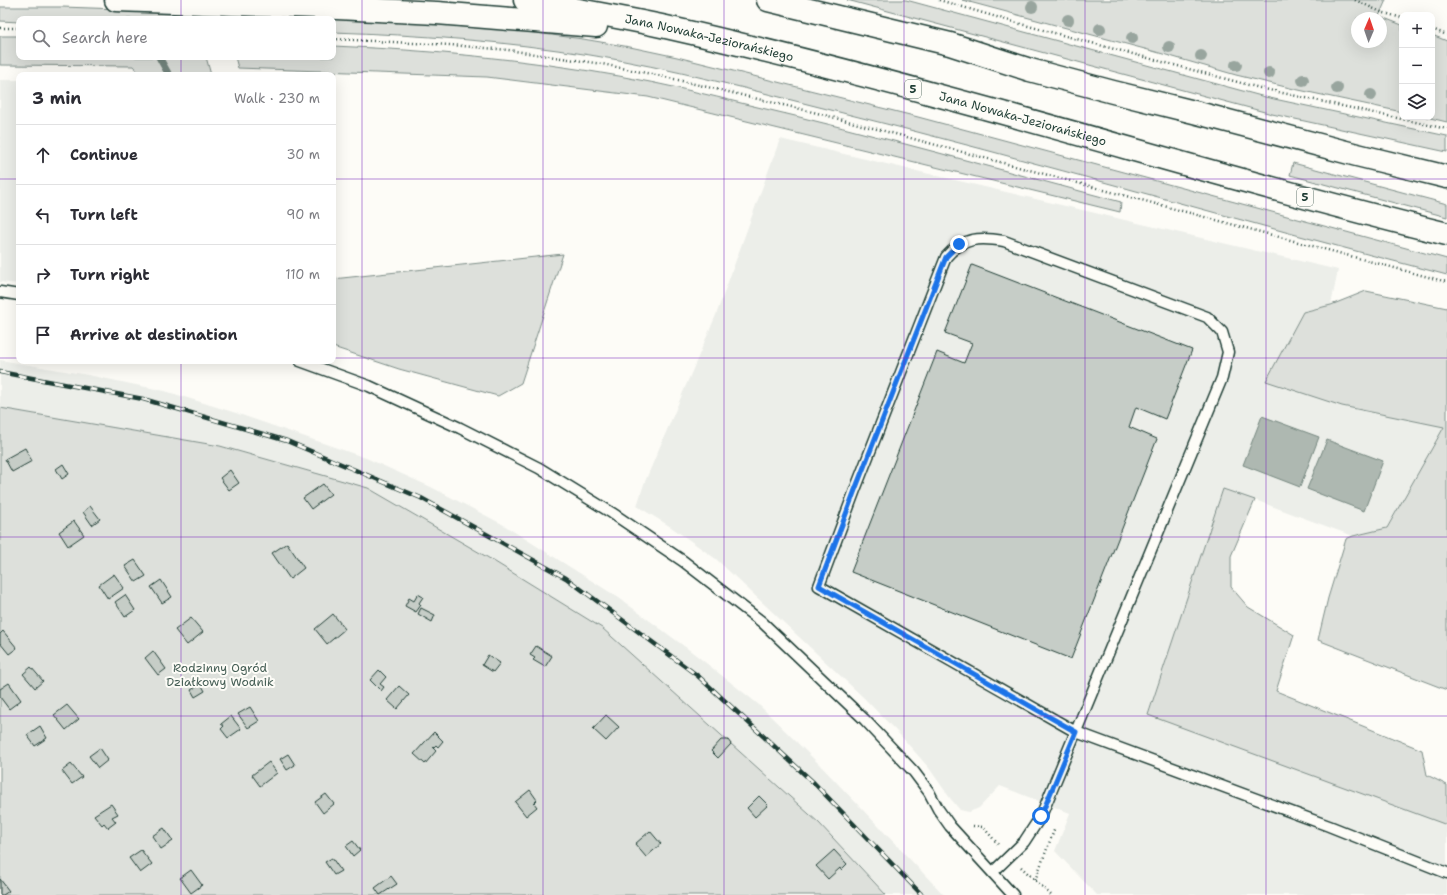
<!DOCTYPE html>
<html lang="en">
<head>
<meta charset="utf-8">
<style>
	body { margin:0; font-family:"Shantell Sans",sans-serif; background:#f2f2f3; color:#2b2b33 }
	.controls { position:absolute; right:12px; top:12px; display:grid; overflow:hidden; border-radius:8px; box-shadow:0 4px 16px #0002 }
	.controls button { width:36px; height:36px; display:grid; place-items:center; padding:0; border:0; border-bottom:1px solid #e1e1e2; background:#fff; color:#2b2b33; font:20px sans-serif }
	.compass { position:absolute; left:1351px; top:12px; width:36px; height:36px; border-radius:50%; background:#fff; box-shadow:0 4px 16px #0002; rotate:2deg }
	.stop { position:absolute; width:12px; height:12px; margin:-9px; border:3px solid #1a73e8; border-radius:50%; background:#fff }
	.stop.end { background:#1a73e8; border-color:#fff; box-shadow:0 1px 4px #0008 }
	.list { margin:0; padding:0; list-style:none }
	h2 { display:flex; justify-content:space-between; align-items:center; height:52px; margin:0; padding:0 16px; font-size:17px }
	h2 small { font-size:13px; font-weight:400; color:#7c7c81 }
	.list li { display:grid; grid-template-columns:26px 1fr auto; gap:12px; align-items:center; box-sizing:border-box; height:60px; padding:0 16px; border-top:1px solid #e1e1e2 }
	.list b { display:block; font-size:15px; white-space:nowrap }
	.list em { font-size:13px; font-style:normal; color:#7c7c81 }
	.icon { flex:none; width:22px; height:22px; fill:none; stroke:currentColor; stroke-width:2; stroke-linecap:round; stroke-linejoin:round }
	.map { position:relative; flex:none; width:1447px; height:895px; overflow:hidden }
	.search { position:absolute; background:#fff; box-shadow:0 4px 16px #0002; left:16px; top:16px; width:320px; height:44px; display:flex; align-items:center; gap:10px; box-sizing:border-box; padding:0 14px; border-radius:8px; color:#7c7c81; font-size:15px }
	.panel { position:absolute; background:#fff; box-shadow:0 4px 16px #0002; left:16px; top:72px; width:320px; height:292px; border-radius:8px }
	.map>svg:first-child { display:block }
	.built { fill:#eceee9 }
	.green { fill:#dde0db; stroke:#7e8e88; fill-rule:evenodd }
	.water { fill:#aeb8b1; stroke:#75877f }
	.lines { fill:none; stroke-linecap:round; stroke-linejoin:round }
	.stream { stroke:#75877f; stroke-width:7 }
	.building { fill:#c6cdc7; stroke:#1f3d34 }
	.lane-casing { stroke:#1f3d34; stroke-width:13 }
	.primary-casing { stroke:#1f3d34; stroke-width:25 }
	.path { stroke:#1f3d34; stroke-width:2.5; stroke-dasharray:1 3; stroke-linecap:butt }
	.lane { stroke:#fdfcf7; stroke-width:10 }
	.primary { stroke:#fdfcf7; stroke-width:22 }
	.rail-casing { stroke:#1f3d34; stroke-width:4.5 }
	.rail { stroke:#fdfcf7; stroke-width:3; stroke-dasharray:9; stroke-linecap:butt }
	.tree { fill:#98a59e }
	.route { stroke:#1a73e8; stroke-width:5 }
	.grid { fill:none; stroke:#7b2cbf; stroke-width:1; stroke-opacity:0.55 }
	.labels { text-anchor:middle; stroke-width:4; stroke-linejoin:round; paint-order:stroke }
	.shield { fill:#fdfcf7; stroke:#62766e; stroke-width:1 }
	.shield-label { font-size:11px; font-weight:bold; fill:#1f3d34 }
	.street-label { font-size:12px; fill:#1f3d34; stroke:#fdfcf7 }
	.park-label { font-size:12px; fill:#455e55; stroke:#fdfcf7 }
</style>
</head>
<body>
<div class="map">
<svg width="1447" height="895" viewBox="0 0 1447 895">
	<rect width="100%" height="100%" fill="#fdfcf7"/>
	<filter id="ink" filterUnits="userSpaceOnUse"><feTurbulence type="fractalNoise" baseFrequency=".025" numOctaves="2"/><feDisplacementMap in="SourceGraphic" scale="8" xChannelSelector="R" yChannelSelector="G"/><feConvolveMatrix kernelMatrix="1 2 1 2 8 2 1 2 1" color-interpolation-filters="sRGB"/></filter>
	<g filter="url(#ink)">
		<g class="built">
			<polygon points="0,80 19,80 19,284 0,282"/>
			<polygon points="780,139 1338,270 1331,305 1303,312 1342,406 1445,427 1387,528 1353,536 1255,500 1223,489 1148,714 1444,823 1447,825 1447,895 1097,895 1055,851 1070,813 1000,786 979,808 969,812 960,810 950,798 929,768 900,735 864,698 716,559 671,527 637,506 644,484 716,315"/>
			<polygon points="0,360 88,375 165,391 236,413 366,458 431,487 502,524 619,598 692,652 758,704 819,764 944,895 886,895 819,823 602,628 487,557 368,488 220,446 0,408"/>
		</g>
		<g class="green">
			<polygon points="847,0 906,0 1265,97 1447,136 1447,152 1272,114"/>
			<path d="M962 0H1386L1379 16 1402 25V112L1294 89 1236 75 1156 52ZM1357 18H1381V42H1357Z"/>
			<path d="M0 7H62L351 17 472 25 583 39 630 47 677 57 918 117 1447 259V275C1241 222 1037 161 831 110 751 90 671 68 590 55 505 41 419 35 333 32V19H19V22L0 21Z"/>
			<polygon points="1432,35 1447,41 1447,122 1426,117 1432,117"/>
			<polygon points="0,36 19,36 19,57 206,57 211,75 141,75 133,66 0,65"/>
			<path d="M333 46C429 50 524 59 619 76 663 84 706 94 749 105 874 134 997 169 1121 202L1120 212 648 97 487 77 238 68 235 57H333Z"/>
			<polygon points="1293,163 1447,204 1447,217 1290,175"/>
			<polygon points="563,254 521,383 498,396 399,369 333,347 333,279"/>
			<polygon points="1366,291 1447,308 1447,690 1318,640 1328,598 1346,539 1353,536 1387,528 1444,427 1342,406 1266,381 1303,312 1331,305"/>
			<polygon points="0,408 220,446 368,488 487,557 602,628 819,823 886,895 0,895"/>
			<polygon points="1223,489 1255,500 1231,556 1231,587 1248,607 1294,635 1276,691 1422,750 1427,775 1447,785 1447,825 1148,715"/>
		</g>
		<g class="water">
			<polygon points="1262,416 1319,437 1300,487 1243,465"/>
			<polygon points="1327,440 1383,461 1364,511 1307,489"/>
		</g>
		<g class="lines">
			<polyline class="stream" points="159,57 169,75"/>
		</g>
		<g class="building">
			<polygon points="972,265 1192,350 1165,419 1136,407 1129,427 1157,439 1071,659 851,572 937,352 964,363 972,343 945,333"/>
			<polygon points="25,448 32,461 12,472 5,459"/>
			<polygon points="63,464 69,474 62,479 56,469"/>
			<polygon points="230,470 239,483 229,490 220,478"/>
			<polygon points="323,484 331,494 311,509 303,498"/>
			<polygon points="90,506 100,519 92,525 83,512"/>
			<polygon points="74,521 84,535 68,546 59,532"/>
			<polygon points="287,543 304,568 290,579 272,553"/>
			<polygon points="135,560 146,576 136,582 125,566"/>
			<polygon points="114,574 124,588 108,599 99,585"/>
			<polygon points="161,580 172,597 162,603 151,587"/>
			<polygon points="418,594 423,597 419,603 421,605 416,612 405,606 409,598 414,601"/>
			<polygon points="125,595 135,610 125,617 115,602"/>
			<polygon points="421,608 435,615 432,622 418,614"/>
			<polygon points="333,614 345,629 327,644 315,629"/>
			<polygon points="191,618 203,632 187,645 175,630"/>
			<polygon points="3,631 17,648 9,654 0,643 0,634"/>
			<polygon points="536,646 552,656 545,667 533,660 535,658 530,655"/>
			<polygon points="153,651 166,669 158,675 145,658"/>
			<polygon points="488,655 500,663 493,672 482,665"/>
			<polygon points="31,667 43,681 35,688 23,674"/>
			<polygon points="379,670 386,677 380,684 384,687 381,691 370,680"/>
			<polygon points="9,683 21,700 9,709 0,697 0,689"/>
			<polygon points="201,684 205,691 195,697 191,690"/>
			<polygon points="399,686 409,695 397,709 387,700"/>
			<polygon points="67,705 79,719 66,730 54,715"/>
			<polygon points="250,707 259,721 248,728 238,714"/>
			<polygon points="606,715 619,727 606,741 593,729"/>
			<polygon points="231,716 241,729 228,738 221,729 224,726 221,724"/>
			<polygon points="40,726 47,738 35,746 27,735"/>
			<polygon points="434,732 443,741 438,747 436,745 433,748 436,751 425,764 414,754"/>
			<polygon points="721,740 728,740 731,744 718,758 711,751"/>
			<polygon points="100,748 108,760 98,768 89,756"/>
			<polygon points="288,754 295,765 287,770 280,759"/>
			<polygon points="269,762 277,773 260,786 252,775"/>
			<polygon points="71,764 82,777 72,784 62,771"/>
			<polygon points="530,790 537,800 534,803 537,807 526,816 515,802"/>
			<polygon points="326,794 334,804 323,813 315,802"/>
			<polygon points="759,796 768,805 755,817 747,808"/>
			<polygon points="111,804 118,814 112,817 116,822 108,828 104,823 102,825 94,815"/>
			<polygon points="164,828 173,841 161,849 152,836"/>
			<polygon points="650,831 661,844 646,857 635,844"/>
			<polygon points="353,841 360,850 353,856 346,846"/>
			<polygon points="141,850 152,864 140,873 129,858"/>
			<polygon points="834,850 847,864 841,870 840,868 828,879 816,866"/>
			<polygon points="332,858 341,871 334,875 325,862"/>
			<polygon points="191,870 202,885 191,893 180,878"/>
			<polygon points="391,876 397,884 380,895 375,888"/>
			<polygon points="0,879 9,891 3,895 0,895"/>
		</g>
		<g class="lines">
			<defs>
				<g id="lane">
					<polyline points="0,292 19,295"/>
					<polyline points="300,361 369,386 460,428 539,468 612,513 683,561 762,622 865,720 914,772 929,792 938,809 950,826 1013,895"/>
					<path d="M993 872 1024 842 1041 816 1222 378 1228 352 1222 332 1207 317 1004 241C980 237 963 237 946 257L855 490 819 586 1076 732 1329 826 1447 873"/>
				</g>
				<g id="primary">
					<polyline points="116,0 317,7 437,13 596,26"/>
					<path id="s1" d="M525 0C572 9 620 17 666 27 759 48 852 72 944 97 1112 142 1278 193 1447 234"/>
					<polyline points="768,0 950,44 1030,70 1113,92 1194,112 1357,155 1447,177"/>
				</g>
			</defs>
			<use href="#lane" class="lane-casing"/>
			<use href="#primary" class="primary-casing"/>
			<g class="path">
				<polyline points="939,0 1017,23 1260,88 1447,129"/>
				<polyline points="1355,0 1381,12 1402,18"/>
				<polyline points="0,28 19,28"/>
				<polyline points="1432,29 1447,35"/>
				<polyline points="333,39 451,45 508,50 602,64 661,76 817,113 1447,282"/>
				<polyline points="973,826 983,827 998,844"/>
				<polyline points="1021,867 1051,895"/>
				<polyline points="1035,880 1055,828"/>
			</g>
			<use href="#lane" class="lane"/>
			<use href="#primary" class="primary"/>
			<defs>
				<polyline id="rail" points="0,372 143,399 287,441 421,498 566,578 698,676 814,783 922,895"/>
			</defs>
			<use href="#rail" class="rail-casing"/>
			<use href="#rail" class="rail"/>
		</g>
		<g class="tree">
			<circle cx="1032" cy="7" r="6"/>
			<circle cx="1068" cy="20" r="6"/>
			<circle cx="1100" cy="29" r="6"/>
			<circle cx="1132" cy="38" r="6"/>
			<circle cx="1169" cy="47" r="6"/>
			<circle cx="1201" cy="56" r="6"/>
			<circle cx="1236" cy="65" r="6"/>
			<circle cx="1269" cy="73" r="6"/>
			<circle cx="1303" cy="80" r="6"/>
			<circle cx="1337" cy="88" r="6"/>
			<circle cx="1371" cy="95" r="6"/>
		</g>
	</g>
	<g class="lines" filter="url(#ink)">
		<polyline class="route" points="959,244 946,257 855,490 819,586 1076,732 1041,816"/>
	</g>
	<path class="grid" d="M181 0V19M362 0V895M543 0V895M724 0V895M904 0V895M1085 0V895M1266 0V895M181 57V75M0 179H19M333 179H1447M0 358H19M333 358H1447M181 361V895M0 537H1447M0 716H1447"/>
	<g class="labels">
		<g class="shield">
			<rect x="905" y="80" width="16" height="18" rx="3"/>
			<rect x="1297" y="188" width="16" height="18" rx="3"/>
		</g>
		<g class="shield-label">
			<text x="913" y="93">5</text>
			<text x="1305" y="201">5</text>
		</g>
		<g class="street-label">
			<text dy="4" stroke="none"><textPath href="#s1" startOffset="188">Jana Nowaka-Jeziorańskiego</textPath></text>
			<text dy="4" stroke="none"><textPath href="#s1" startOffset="512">Jana Nowaka-Jeziorańskiego</textPath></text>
		</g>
		<g class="park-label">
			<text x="220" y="672">Rodzinny Ogród<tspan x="220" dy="14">Działkowy Wodnik</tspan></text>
		</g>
	</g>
</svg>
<div class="controls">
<button>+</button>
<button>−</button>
<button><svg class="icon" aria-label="layers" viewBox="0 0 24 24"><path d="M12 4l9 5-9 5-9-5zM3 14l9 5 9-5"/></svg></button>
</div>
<svg class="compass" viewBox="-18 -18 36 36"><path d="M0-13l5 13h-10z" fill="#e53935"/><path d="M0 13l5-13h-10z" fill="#7c7c81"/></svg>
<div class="stop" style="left:1041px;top:816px"></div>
<div class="stop end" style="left:959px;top:244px"></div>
<div class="search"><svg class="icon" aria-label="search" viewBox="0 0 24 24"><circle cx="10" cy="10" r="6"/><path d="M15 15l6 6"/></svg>Search here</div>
<section class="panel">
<h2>3 min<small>Walk · 230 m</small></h2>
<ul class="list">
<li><svg class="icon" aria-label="ahead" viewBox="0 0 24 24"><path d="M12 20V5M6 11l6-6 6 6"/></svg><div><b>Continue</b></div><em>30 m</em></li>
<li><svg class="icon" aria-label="left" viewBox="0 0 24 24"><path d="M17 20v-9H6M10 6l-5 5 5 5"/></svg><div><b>Turn left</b></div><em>90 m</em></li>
<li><svg class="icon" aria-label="right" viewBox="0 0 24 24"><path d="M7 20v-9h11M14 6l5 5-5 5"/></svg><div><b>Turn right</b></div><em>110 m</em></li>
<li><svg class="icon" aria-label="arrive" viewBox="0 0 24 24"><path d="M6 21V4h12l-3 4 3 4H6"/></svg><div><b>Arrive at destination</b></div></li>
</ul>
</section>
</div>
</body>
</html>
